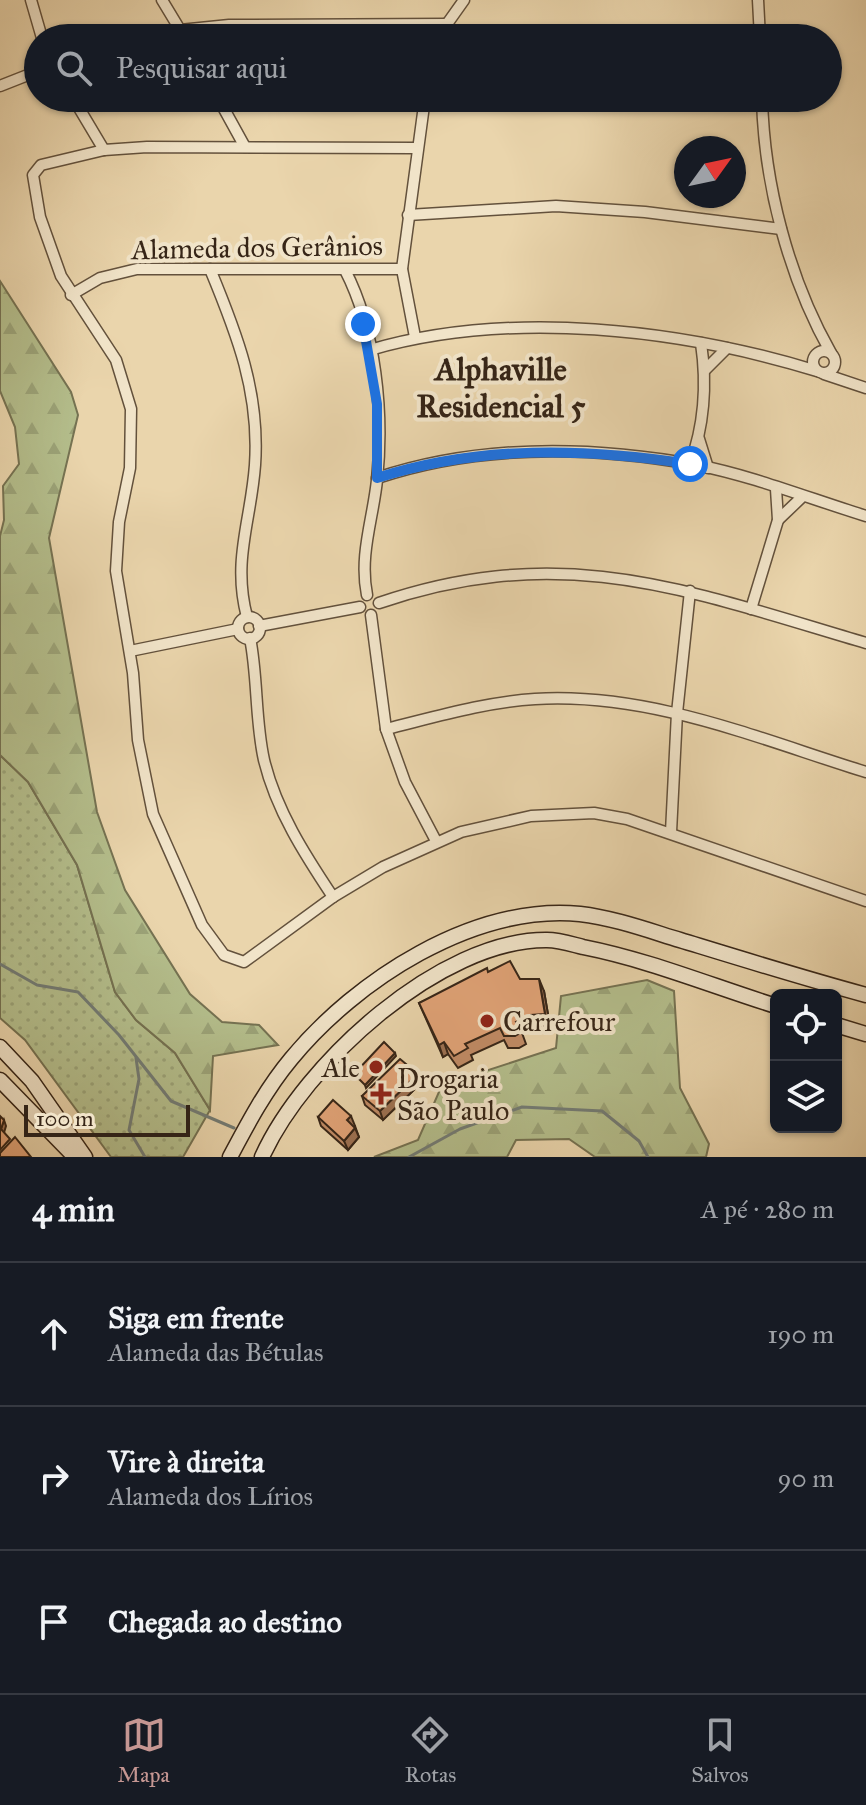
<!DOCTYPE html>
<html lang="pt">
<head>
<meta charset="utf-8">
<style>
	body { margin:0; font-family:"IM FELL Great Primer",serif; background:#20242c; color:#f1f3f6 }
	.controls { position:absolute; right:24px; bottom:24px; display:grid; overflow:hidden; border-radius:12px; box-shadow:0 2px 6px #0004 }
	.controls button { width:72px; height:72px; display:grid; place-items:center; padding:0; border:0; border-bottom:2px solid #363941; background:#171b24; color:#f1f3f6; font:40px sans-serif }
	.compass { position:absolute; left:674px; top:136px; width:72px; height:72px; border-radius:50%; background:#171b24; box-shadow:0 2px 6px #0004; rotate:57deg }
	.scale { position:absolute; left:24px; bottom:20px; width:166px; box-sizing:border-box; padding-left:8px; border:4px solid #362517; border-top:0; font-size:22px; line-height:28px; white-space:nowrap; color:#362517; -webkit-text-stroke:6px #f1e4c9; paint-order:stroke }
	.stop { position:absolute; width:24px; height:24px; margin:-18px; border:6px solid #1a73e8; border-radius:50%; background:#fff }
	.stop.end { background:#1a73e8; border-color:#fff; box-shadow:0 2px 8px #0008 }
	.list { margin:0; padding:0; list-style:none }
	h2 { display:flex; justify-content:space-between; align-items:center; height:104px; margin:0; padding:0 32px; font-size:34px }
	h2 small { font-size:26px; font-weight:400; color:#9ea1a6 }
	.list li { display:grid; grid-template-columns:52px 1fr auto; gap:24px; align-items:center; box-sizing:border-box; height:144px; padding:0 32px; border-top:2px solid #363941 }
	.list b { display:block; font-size:30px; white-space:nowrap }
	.list p { margin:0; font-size:26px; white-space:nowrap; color:#9ea1a6 }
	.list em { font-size:26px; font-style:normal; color:#9ea1a6 }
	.icon { flex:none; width:44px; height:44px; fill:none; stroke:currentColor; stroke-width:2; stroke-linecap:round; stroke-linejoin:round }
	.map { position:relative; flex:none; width:866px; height:1157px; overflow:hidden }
	.search { position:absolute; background:#171b24; box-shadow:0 2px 6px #0004; left:24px; right:24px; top:24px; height:88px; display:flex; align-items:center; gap:20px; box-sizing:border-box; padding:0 28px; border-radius:44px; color:#9ea1a6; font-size:30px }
	.sheet { height:536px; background:#171b24 }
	nav { display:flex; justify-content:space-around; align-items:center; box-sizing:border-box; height:112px; border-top:2px solid #363941; background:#171b24; font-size:22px; color:#9ea1a6 }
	nav a { display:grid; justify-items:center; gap:4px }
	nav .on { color:#c59692 }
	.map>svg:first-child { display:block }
	.grass { fill:url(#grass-dots); stroke:#757252; stroke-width:2 }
	.forest { fill:url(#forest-firs); stroke:#757252; stroke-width:2 }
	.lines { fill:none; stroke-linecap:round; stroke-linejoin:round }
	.stream { stroke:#737c75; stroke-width:3 }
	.street-casing { stroke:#63513c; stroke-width:13 }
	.secondary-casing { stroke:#362517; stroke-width:17 }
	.street { stroke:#f1e4c9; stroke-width:10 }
	.secondary { stroke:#f1e4c9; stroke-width:14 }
	.wall { fill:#c28c66; stroke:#362517; stroke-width:2 }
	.shaded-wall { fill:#9e7253; stroke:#362517; stroke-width:2 }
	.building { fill:#e1a377; stroke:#362517; stroke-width:2 }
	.route { stroke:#1a73e8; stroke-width:10 }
	.poi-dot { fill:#8f2418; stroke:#f1e4c9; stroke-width:3 }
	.labels { text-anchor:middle; stroke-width:8; stroke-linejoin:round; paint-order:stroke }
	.street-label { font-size:28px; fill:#362517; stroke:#f1e4c9 }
	.poi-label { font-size:28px; fill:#362517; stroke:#f1e4c9; text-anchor:start }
	.quarter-label { font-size:32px; font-weight:bold; fill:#362517; stroke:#f1e4c9 }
</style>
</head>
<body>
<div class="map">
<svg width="866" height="1157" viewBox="0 0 866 1157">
	<defs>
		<pattern id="grass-dots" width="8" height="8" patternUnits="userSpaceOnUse" patternTransform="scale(2)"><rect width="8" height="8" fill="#b4be8c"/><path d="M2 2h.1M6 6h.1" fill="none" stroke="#9ba378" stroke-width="1.8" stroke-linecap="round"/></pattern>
		<pattern id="forest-firs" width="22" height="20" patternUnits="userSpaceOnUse" patternTransform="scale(2)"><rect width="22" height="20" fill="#b4be8c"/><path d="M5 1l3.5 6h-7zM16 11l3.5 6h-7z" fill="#9ba378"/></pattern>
	</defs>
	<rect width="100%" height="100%" fill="#ead5ac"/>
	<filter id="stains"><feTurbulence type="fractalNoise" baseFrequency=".0025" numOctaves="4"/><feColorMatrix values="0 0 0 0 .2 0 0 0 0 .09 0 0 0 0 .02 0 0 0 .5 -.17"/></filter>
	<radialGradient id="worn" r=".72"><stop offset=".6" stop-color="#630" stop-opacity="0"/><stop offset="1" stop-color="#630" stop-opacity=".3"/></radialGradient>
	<polygon class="grass" points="0,755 28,782 77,865 115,992 136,1020 175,1053 210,1110 183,1157 111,1157 25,1040 0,1018"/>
	<g class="forest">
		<polygon points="0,281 71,392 78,415 49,538 97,812 125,890 190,994 222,1022 259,1025 278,1045 213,1056 210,1110 175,1053 136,1020 115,992 77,865 28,782 0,755 0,536 4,520 3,486 19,464 15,427 0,391"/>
		<polygon points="647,980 674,991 680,1088 709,1144 706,1157 595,1157 569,1139 516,1140 507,1157 374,1157 418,1140 442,1085 556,1048 561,996"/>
	</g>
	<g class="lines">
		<g class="stream">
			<polyline points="0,964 37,985 78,992 119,1035 171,1101 234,1128"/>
			<polyline points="136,1058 139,1079 129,1130 145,1157"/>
			<polyline points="409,1157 460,1129 522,1107 602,1111 639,1141 648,1157"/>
		</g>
		<defs>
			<g id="street">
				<polyline points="31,0 42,38"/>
				<polyline points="162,0 185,38"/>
				<polyline points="758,0 760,38"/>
				<polyline points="180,30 229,25 447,24"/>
				<polyline points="442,38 447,24 464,0"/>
				<polyline points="0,86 38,71"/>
				<polyline points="73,98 104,150"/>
				<polyline points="218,98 245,147"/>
				<polyline points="722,98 762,105"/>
				<path d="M762 98C764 184 789 279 831 353"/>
				<polyline points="416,148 147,147 104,150 41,165 33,175 40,217 61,276 116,360 131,409 130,468 119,522 116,571 133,673 138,740 153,814 202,925 224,955 244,962 333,897 383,867 461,832 531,816 594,813 627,819 866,901"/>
				<polyline points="408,215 556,206 645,212 781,229"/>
				<path d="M210 269C237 334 260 393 255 465 251 521 232 560 247 617"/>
				<path d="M345 270C376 330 384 413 377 480 373 519 359 555 367 595"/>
				<polyline points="71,295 100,278 137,269 402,269"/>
				<polyline points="415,337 402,269 425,98"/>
				<path d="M370 350C510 309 680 329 817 371"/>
				<circle cx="824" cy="362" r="11"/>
				<polyline points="705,370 727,348"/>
				<polyline points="824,374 866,388"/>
				<polyline points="699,439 708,468"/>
				<path d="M690 464C704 426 707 384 701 343"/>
				<path d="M377 478C479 444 592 446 697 465 753 476 811 499 866 516"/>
				<polyline points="778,520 802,497"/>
				<path d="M379 603C564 540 689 591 866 643"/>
				<polyline points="751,609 778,520 776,489"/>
				<polyline points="371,615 386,729 405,782 436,841"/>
				<circle cx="249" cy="628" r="11"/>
				<polyline points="259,626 360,607"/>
				<path d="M250 638C258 678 255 720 264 760 276 810 305 855 333 897"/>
				<polyline points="130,651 238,629"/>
				<path d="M386 729C435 717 485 702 535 699 650 692 759 739 866 772"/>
				<polyline points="671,832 677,713 690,591"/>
			</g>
			<g id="secondary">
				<polyline points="836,1025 866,1034"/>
				<polyline points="0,1047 32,1081 85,1157"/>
				<polyline points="0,1080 75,1157"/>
				<path d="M230 1157C248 1123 266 1089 291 1059 356 980 473 904 580 914 614 918 647 930 680 940 742 959 803 978 866 995"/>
				<path d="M262 1157C304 1064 440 939 547 940 559 940 571 944 583 947 649 960 712 986 776 1006"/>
			</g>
		</defs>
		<use href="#street" class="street-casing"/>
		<use href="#secondary" class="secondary-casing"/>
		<use href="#street" class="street"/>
		<use href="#secondary" class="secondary"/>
	</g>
	<g class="wall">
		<polygon points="489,972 520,979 544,991 550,1026 534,1027 522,1033 526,1044 519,1048 508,1048 504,1040 471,1055 473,1060 458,1068 448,1054 443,1057 419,1003"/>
		<polygon points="421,1083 383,1120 365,1105 362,1096"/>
		<polygon points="318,1117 355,1126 359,1137 348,1150 321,1126"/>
	</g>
	<g class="shaded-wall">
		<polygon points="539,979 544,991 550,1026 545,1014"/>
		<polygon points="444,1042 448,1054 443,1057 439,1045"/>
		<polygon points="395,1053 396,1056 366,1088 365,1085"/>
		<polygon points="418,1074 421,1083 383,1120 380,1111"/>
		<polygon points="351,1116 355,1126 351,1129 347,1120"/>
		<polygon points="4,1120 6,1126 3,1136 1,1129"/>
		<polygon points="355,1128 359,1137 348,1150 344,1141"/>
	</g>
	<g class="building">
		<polygon points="510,961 520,979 539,979 545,1014 530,1015 516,1022 522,1032 515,1036 504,1036 500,1028 465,1044 468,1048 454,1056 444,1042 439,1045 419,1003 487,968 488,972"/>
		<polygon points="384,1042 395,1053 365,1085 354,1074"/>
		<polygon points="400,1059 418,1074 380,1111 362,1096"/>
		<polygon points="333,1100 351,1116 347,1120 355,1128 344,1141 318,1117"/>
		<polygon points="0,1116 4,1120 1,1129 10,1139 0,1150"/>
		<polygon points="15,1137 31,1157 0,1157 0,1153"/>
	</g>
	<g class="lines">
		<path class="route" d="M363 324 377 404V478C479 445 586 448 690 464"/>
	</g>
	<g class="poi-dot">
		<circle cx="487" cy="1021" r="8"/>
		<circle cx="376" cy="1067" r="8"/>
		<path d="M377 1082h8v8h8v8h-8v8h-8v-8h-8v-8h8z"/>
	</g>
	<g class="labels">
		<g class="street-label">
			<text transform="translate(257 247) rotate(-1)" y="10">Alameda dos Gerânios</text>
		</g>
		<g class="poi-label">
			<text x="503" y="1031">Carrefour</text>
			<text x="360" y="1077" text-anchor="end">Ale</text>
			<text x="397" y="1088">Drogaria<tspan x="397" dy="32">São Paulo</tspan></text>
		</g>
		<g class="quarter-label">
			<text x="501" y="380">Alphaville<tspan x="501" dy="37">Residencial 5</tspan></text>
		</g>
	</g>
	<rect width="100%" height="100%" filter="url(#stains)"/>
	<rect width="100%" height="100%" fill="url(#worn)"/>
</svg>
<div class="controls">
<button><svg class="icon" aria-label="locate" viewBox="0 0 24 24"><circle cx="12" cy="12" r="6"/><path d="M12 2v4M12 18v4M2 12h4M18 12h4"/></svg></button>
<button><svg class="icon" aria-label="layers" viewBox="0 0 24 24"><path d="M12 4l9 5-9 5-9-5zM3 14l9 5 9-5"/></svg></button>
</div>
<svg class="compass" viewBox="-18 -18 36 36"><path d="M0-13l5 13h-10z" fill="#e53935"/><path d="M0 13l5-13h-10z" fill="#9ea1a6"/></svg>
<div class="scale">100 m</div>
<div class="stop" style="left:690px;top:464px"></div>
<div class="stop end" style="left:363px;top:324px"></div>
<div class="search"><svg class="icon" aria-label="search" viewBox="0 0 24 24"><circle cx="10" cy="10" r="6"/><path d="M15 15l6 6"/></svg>Pesquisar aqui</div>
</div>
<section class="sheet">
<h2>4 min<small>A pé · 280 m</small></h2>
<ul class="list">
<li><svg class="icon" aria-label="ahead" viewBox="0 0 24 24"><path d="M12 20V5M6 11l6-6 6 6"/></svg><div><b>Siga em frente</b><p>Alameda das Bétulas</p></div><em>190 m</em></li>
<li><svg class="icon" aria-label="right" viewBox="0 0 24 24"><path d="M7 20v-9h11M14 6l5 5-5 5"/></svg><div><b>Vire à direita</b><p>Alameda dos Lírios</p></div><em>90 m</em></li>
<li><svg class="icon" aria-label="arrive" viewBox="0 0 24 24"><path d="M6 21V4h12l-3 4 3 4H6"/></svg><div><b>Chegada ao destino</b></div></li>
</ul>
</section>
<nav>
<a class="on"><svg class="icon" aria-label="map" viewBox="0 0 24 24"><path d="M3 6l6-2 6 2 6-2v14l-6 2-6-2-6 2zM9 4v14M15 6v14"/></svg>Mapa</a>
<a><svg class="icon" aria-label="directions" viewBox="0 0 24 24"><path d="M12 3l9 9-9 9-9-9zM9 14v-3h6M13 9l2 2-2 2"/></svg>Rotas</a>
<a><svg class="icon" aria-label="saved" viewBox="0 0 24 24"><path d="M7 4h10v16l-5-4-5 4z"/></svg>Salvos</a>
</nav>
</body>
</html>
